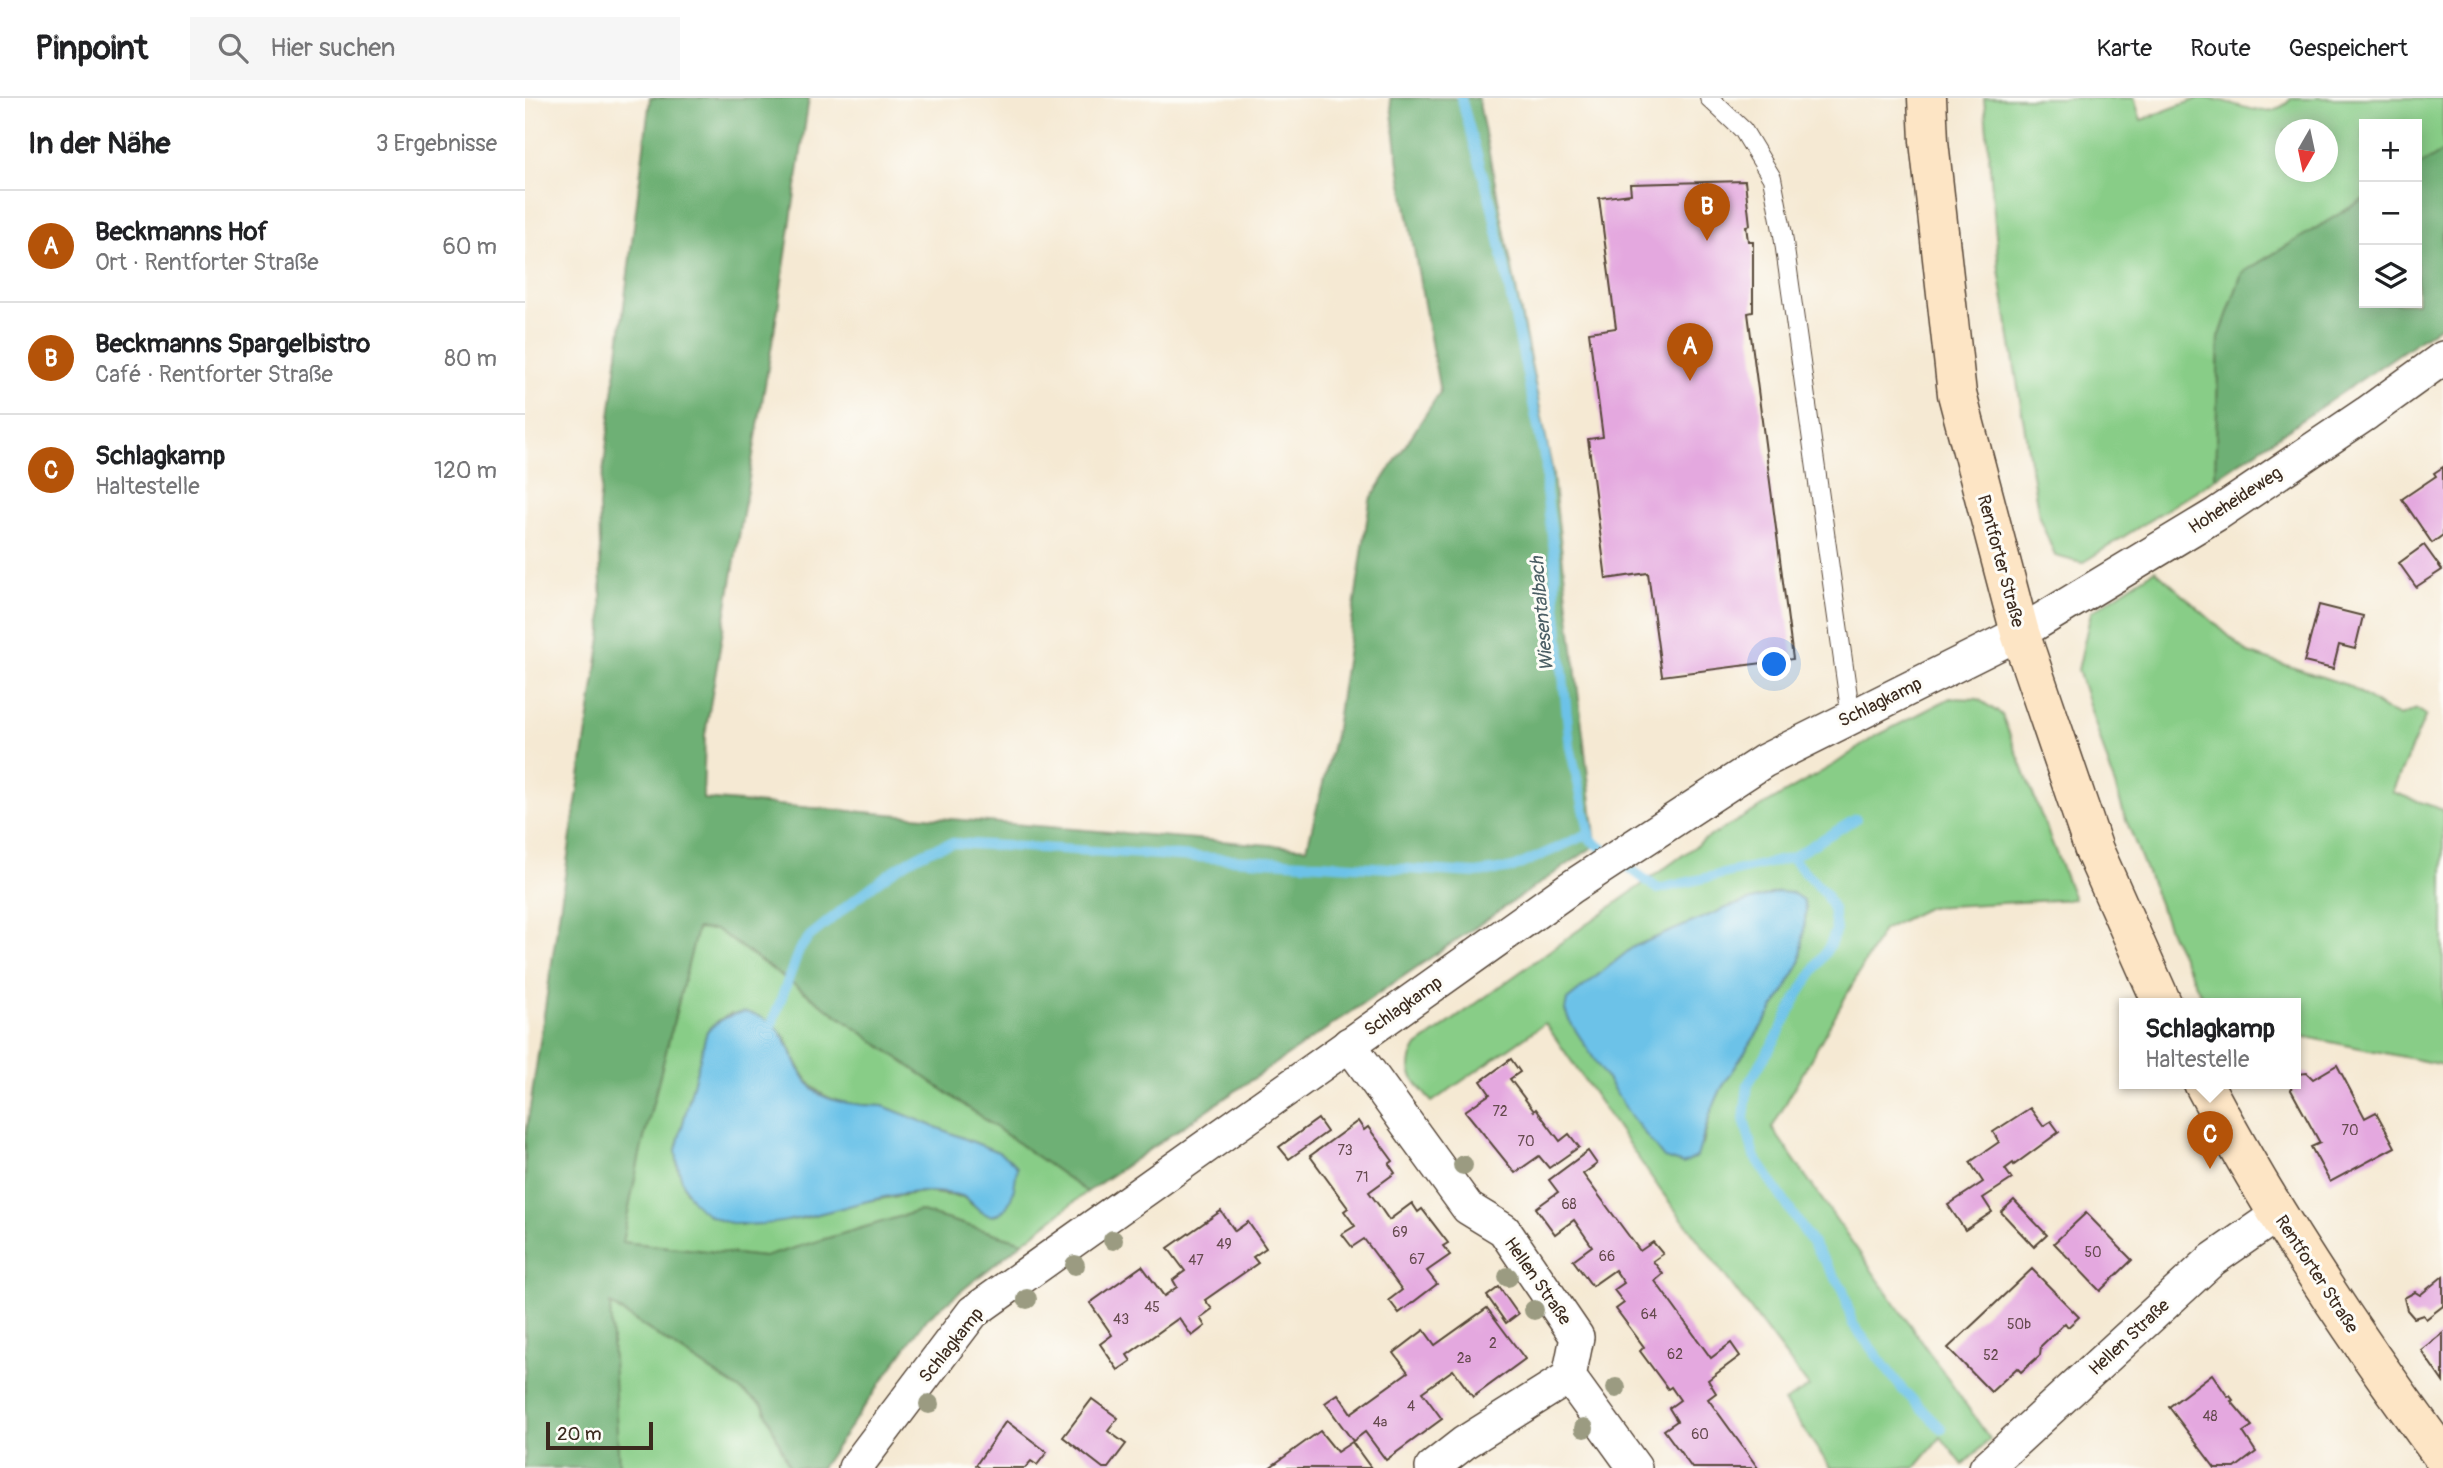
<!DOCTYPE html>
<html lang="de">
<head>
<meta charset="utf-8">
<style>
	body { margin:0; font-family:Pangolin,sans-serif; background:#f6f6f6; color:#202124 }
	.controls { position:absolute; right:21px; top:21px; display:grid; overflow:hidden; border-radius:0px; box-shadow:0 4px 18px #0003 }
	.controls button { width:63px; height:63px; display:grid; place-items:center; padding:0; border:0; border-bottom:2px solid #e0e0e0; background:#fff; color:#202124; font:35px sans-serif }
	.compass { position:absolute; left:1750px; top:21px; width:63px; height:63px; border-radius:50%; background:#fff; box-shadow:0 4px 18px #0003; rotate:189deg }
	.scale { position:absolute; left:21px; bottom:18px; width:107px; box-sizing:border-box; padding-left:7px; border:4px solid #3b2a1e; border-top:0; font-size:19px; line-height:24px; white-space:nowrap; color:#3b2a1e; -webkit-text-stroke:5px #fdfcf7; paint-order:stroke }
	.you { position:absolute; left:1250px; top:567px; width:24px; height:24px; margin:-18px; border:5px solid #fff; border-radius:50%; background:#1a73e8; box-shadow:0 0 0 10px #1a73e833 }
	.badge { display:grid; place-items:center; width:46px; height:46px; border-radius:50%; background:#b45309; color:#fff; font-size:23px; font-weight:700 }
	.pin { position:absolute; translate:-50% -58px; filter:drop-shadow(0 2px 4px #0008) }
	.pin::after { content:''; position:absolute; top:37px; width:24px; height:21px; background:inherit; clip-path:polygon(0 0,100% 0,50% 100%) }
	.popup { position:absolute; left:1594px; top:900px; width:182px; height:91px; box-sizing:border-box; display:grid; place-content:center; border-radius:0px; background:#fff; filter:drop-shadow(0 2px 5px #0005); font-size:23px; white-space:nowrap; color:#757577 }
	.popup b { font-size:26px; color:#202124 }
	.popup::after { content:''; position:absolute; left:50%; top:100%; margin-left:-14px; border:14px solid transparent; border-top-color:#fff }
	.list { margin:0; padding:0; list-style:none }
	h2 { display:flex; justify-content:space-between; align-items:center; height:91px; margin:0; padding:0 28px; font-size:30px }
	h2 small { font-size:23px; font-weight:400; color:#757577 }
	.list li { display:grid; grid-template-columns:46px 1fr auto; gap:21px; align-items:center; box-sizing:border-box; height:112px; padding:0 28px; border-top:2px solid #e0e0e0 }
	.list b { display:block; font-size:26px; white-space:nowrap }
	.list p { margin:0; font-size:23px; white-space:nowrap; color:#757577 }
	.list em { font-size:23px; font-style:normal; color:#757577 }
	.icon { flex:none; width:38px; height:38px; fill:none; stroke:currentColor; stroke-width:2; stroke-linecap:round; stroke-linejoin:round }
	.map { position:relative; flex:none; width:1918px; height:1370px; overflow:hidden }
	header { display:flex; align-items:center; gap:42px; box-sizing:border-box; height:98px; padding:0 35px; background:#fff; border-bottom:2px solid #e0e0e0 }
	header strong { font-size:33px }
	nav { display:flex; gap:38px; margin-inline-start:auto; font-size:24px }
	.search { width:490px; height:63px; background:#f6f6f6; display:flex; align-items:center; gap:18px; box-sizing:border-box; padding:0 24px; border-radius:0px; color:#757577; font-size:26px }
	main { display:flex }
	aside { flex:1; background:#fff }
	.map>svg:first-child { display:block }
	.green { fill:#88cd87; stroke:#627c52; stroke-width:2; fill-rule:evenodd }
	.forest { fill:#6eb074; stroke:#546d49; stroke-width:2 }
	.water { fill:#6cc2e8; stroke:#547683; stroke-width:2 }
	.lines { fill:none; stroke-linecap:round; stroke-linejoin:round }
	.stream { stroke:#6cc2e8; stroke-width:10 }
	.building { fill:#e4a8df }
	.service-casing { stroke:#574739; stroke-width:20 }
	.minor-casing { stroke:#574739; stroke-width:36 }
	.secondary-casing { stroke:#574739; stroke-width:41 }
	.service { stroke:#fff; stroke-width:18 }
	.minor { stroke:#fff; stroke-width:33 }
	.secondary { stroke:#fde5c5; stroke-width:38 }
	.tree { fill:#9b9b81 }
	.labels { text-anchor:middle; stroke-width:6; stroke-linejoin:round; paint-order:stroke }
	.number-label { font-size:14px; fill:#654a4e }
	.street-label { font-size:18px; fill:#3b2a1e; stroke:#fdfcf7 }
	.water-label { font-size:19px; font-style:italic; fill:#4c5f65; stroke:#fdfcf7 }
</style>
</head>
<body>
<header>
<strong>Pinpoint</strong>
<div class="search"><svg class="icon" aria-label="search" viewBox="0 0 24 24"><circle cx="10" cy="10" r="6"/><path d="M15 15l6 6"/></svg>Hier suchen</div>
<nav><a>Karte</a><a>Route</a><a>Gespeichert</a></nav>
</header>
<main>
<aside>
<h2>In der Nähe<small>3 Ergebnisse</small></h2>
<ul class="list">
<li><span class="badge">A</span><div><b>Beckmanns Hof</b><p>Ort · Rentforter Straße</p></div><em>60 m</em></li>
<li><span class="badge">B</span><div><b>Beckmanns Spargelbistro</b><p>Café · Rentforter Straße</p></div><em>80 m</em></li>
<li><span class="badge">C</span><div><b>Schlagkamp</b><p>Haltestelle</p></div><em>120 m</em></li>
</ul>
</aside>
<div class="map">
<svg width="1918" height="1370" viewBox="0 0 1918 1370">
	<rect width="100%" height="100%" fill="#fdfcf7"/>
	<filter id="ink" filterUnits="userSpaceOnUse"><feTurbulence type="fractalNoise" baseFrequency=".0143" numOctaves="2"/><feDisplacementMap in="SourceGraphic" scale="14" xChannelSelector="R" yChannelSelector="G"/><feConvolveMatrix kernelMatrix="1 2 1 2 8 2 1 2 1" color-interpolation-filters="sRGB"/></filter>
	<filter id="wash" filterUnits="userSpaceOnUse"><feTurbulence type="fractalNoise" baseFrequency=".00686" numOctaves="4" result="noise"/><feDisplacementMap in="SourceGraphic" scale="28" xChannelSelector="R" yChannelSelector="G"/><feGaussianBlur stdDeviation="1.57" result="paint"/><feColorMatrix in="noise" values="0 0 0 0 0 0 0 0 0 0 0 0 0 0 0 0 0 1.4 0 .05"/><feComposite in="paint" operator="in"/></filter>
	<g filter="url(#wash)">
		<rect width="100%" height="100%" fill="#f5e9d3"/>
		<g class="green">
			<path d="M1459 0H1609L1616 22C1636 15 1658 4 1679 0 1708 0 1742 29 1767 0H1918V53L1892 69V26H1839V101L1717 175 1694 240 1690 381 1557 465 1530 458 1514 419 1474 172ZM1760 32H1802V74H1760Z"/>
			<polygon points="1630,472 1723,555 1825,588 1861,612 1875,618 1892,611 1901,617 1867,694 1918,712 1918,967 1771,937 1771,905 1680,905 1646,836 1600,719 1553,572 1566,514"/>
			<path d="M1425 600 1453 601 1477 617 1549 801 1404 809 1358 832 1247 1030 1465 1341 1438 1367 1416 1339 1390 1370H1306L1259 1304 1284 1289 1136 1093 1020 925 907 1004C890 985 876 973 892 948L1179 742 1310 666 1349 639ZM1253 794 1278 802 1281 811 1276 862 1262 889 1196 991 1185 1016 1178 1046 1108 849 1204 809Z"/>
			<path d="M172 831 192 832 562 1094 498 1144 394 1113 239 1159 97 1144 115 1056ZM206 916 260 938C283 994 294 1007 358 1008L473 1054 485 1062 492 1070 469 1118 452 1111 438 1099 398 1094 336 1104 279 1120 216 1127 161 1093 153 1070 151 1052 182 933 194 922Z"/>
			<polygon points="84,1206 238,1307 265,1370 94,1370"/>
		</g>
		<g class="forest">
			<polygon points="125,0 284,0 253,211 180,637 178,701 782,750 810,637 845,402 915,294 875,74 865,0 953,0 1027,371 1071,747 562,1094 192,832 172,831 115,1056 97,1144 239,1159 394,1113 498,1144 401,1221 296,1370 265,1370 238,1307 85,1206 94,1370 0,1370 0,1042 77,533 74,407"/>
			<polygon points="1918,53 1918,226 1690,381 1694,240 1717,175 1839,101 1839,205 1892,205 1892,69"/>
		</g>
		<g class="water">
			<polygon points="1253,794 1267,795 1278,802 1281,811 1276,862 1262,889 1196,991 1185,1016 1172,1059 1158,1066 1139,1060 1105,1017 1044,922 1040,912 1042,902 1108,849 1204,809"/>
			<path d="M219 914C269 922 260 963 289 992 302 1005 340 1008 358 1008L473 1054 485 1062 492 1069C490 1085 489 1108 473 1116 457 1123 449 1103 437 1098 427 1095 410 1094 400 1094 321 1093 163 1191 151 1052L182 933C194 922 203 917 219 914Z"/>
		</g>
		<g class="lines">
			<g class="stream">
				<polyline points="936,0 967,109 1021,368 1021,394 1030,459 1030,496 1045,649 1066,742 1133,791 1266,760 1331,721"/>
				<polyline points="1266,760 1300,795 1308,811 1311,832 1305,847 1272,899 1252,939 1223,986 1219,1021 1229,1058 1318,1191 1327,1225 1377,1291 1417,1331"/>
				<path d="M247 926 274 852 285 838C324 808 380 754 428 745L951 775 988 770 1065 735"/>
			</g>
		</g>
		<g id="blocks">
			<g class="building">
				<polygon points="1220,83 1225,127 1221,128 1223,143 1228,143 1228,214 1223,215 1268,561 1137,578 1123,475 1081,481 1063,341 1078,339 1064,234 1091,230 1074,100 1106,96 1105,86"/>
				<polygon points="1918,369 1918,437 1907,445 1877,401 1911,378 1909,375"/>
				<polygon points="1899,447 1917,472 1891,489 1874,465"/>
				<polygon points="1794,507 1838,518 1830,551 1814,547 1808,571 1779,564"/>
				<polygon points="986,961 995,974 985,981 1009,1013 1011,1011 1035,1043 1044,1036 1054,1049 1024,1070 1014,1058 990,1075 940,1013 965,996 956,983"/>
				<polygon points="1812,967 1840,1020 1851,1014 1870,1049 1805,1084 1786,1049 1795,1045 1766,992 1767,985 1771,985 1771,977 1773,976 1782,975 1788,981"/>
				<polygon points="1505,1010 1518,1028 1526,1023 1534,1034 1489,1067 1488,1065 1480,1071 1487,1081 1458,1100 1467,1114 1440,1132 1423,1107 1458,1084 1445,1064 1474,1044 1468,1034"/>
				<polygon points="793,1021 802,1034 764,1061 754,1049"/>
				<polygon points="833,1023 839,1032 843,1029 868,1063 864,1066 870,1075 844,1094 855,1109 864,1122 887,1105 893,1114 897,1111 923,1145 918,1148 925,1157 902,1173 912,1186 874,1215 864,1202 877,1192 839,1141 827,1149 817,1136 830,1128 819,1113 823,1110 785,1058"/>
				<polygon points="1063,1053 1072,1066 1058,1076 1115,1153 1128,1144 1138,1156 1128,1163 1138,1176 1130,1183 1186,1260 1206,1245 1215,1258 1183,1282 1191,1295 1183,1301 1233,1370 1167,1370 1139,1332 1152,1323 1144,1310 1155,1302 1146,1289 1143,1291 1115,1253 1119,1249 1091,1211 1099,1205 1089,1192 1099,1185 1090,1172 1067,1188 1048,1162 1067,1148 1049,1122 1030,1136 1011,1110 1033,1094 1024,1082"/>
				<polygon points="1489,1102 1522,1137 1509,1149 1476,1114"/>
				<polygon points="696,1113 710,1133 723,1124 741,1150 728,1159 733,1165 680,1202 687,1211 675,1220 680,1228 667,1238 654,1220 602,1257 606,1263 593,1272 575,1246 587,1237 565,1205 617,1168 639,1198 652,1189 648,1182 660,1173 643,1150"/>
				<polygon points="1561,1115 1607,1162 1575,1193 1529,1145"/>
				<polygon points="1507,1171 1554,1219 1543,1229 1540,1225 1516,1248 1515,1257 1496,1274 1492,1270 1466,1294 1423,1250"/>
				<polygon points="1918,1178 1918,1208 1901,1221 1898,1217 1889,1220 1882,1212 1879,1200 1890,1194 1895,1197"/>
				<polygon points="974,1189 993,1216 981,1225 962,1198"/>
				<polygon points="962,1210 1000,1261 948,1299 928,1272 911,1284 897,1294 917,1321 861,1362 840,1334 828,1343 800,1305 813,1296 826,1315 883,1274 869,1255 899,1232 910,1247"/>
				<polygon points="1918,1235 1918,1284 1896,1252"/>
				<polygon points="1687,1276 1703,1299 1705,1298 1708,1302 1706,1303 1727,1328 1718,1334 1731,1354 1710,1370 1690,1370 1644,1309"/>
				<polygon points="567,1301 593,1320 583,1333 601,1346 583,1370 578,1370 538,1339"/>
				<polygon points="481,1323 522,1354 512,1367 506,1363 500,1370 455,1370 451,1367"/>
				<polygon points="795,1333 812,1354 827,1344 846,1370 744,1370"/>
			</g>
		</g>
	</g>
	<g filter="url(#ink)">
		<use href="#blocks" fill-opacity="0" stroke="#574739" stroke-width="2"/>
		<g class="lines">
			<defs>
				<polyline id="service" points="1184,0 1218,32 1247,80 1258,137 1326,619"/>
				<g id="minor">
					<polyline points="824,946 943,1110 979,1132 1052,1239 1044,1279 1110,1370"/>
					<polyline points="330,1370 448,1214 1045,790 1239,663 1495,535 1692,416 1842,315 1918,260"/>
					<polyline points="907,1370 939,1345 1044,1279"/>
					<polyline points="1461,1370 1687,1162 1753,1116"/>
				</g>
				<g id="secondary">
					<polyline points="1402,0 1404,43 1432,296 1495,535 1569,752 1637,905"/>
					<path d="M1678 985C1747 1116 1830 1240 1918 1359"/>
				</g>
			</defs>
			<use href="#service" class="service-casing"/>
			<use href="#minor" class="minor-casing"/>
			<use href="#secondary" class="secondary-casing"/>
			<use href="#service" class="service"/>
			<use href="#minor" class="minor"/>
			<use href="#secondary" class="secondary"/>
		</g>
		<g class="tree">
			<circle cx="938" cy="1067" r="10"/>
			<circle cx="588" cy="1142" r="10"/>
			<circle cx="550" cy="1167" r="10"/>
			<circle cx="983" cy="1179" r="10"/>
			<circle cx="502" cy="1201" r="10"/>
			<circle cx="1009" cy="1212" r="10"/>
			<circle cx="1091" cy="1290" r="10"/>
			<circle cx="404" cy="1306" r="10"/>
			<circle cx="1059" cy="1330" r="10"/>
		</g>
	</g>
	<g class="labels">
		<g class="number-label">
			<text x="975" y="1018">72</text>
			<text x="1825" y="1037">70</text>
			<text x="1001" y="1048">70</text>
			<text x="820" y="1057">73</text>
			<text x="837" y="1084">71</text>
			<text x="1044" y="1111">68</text>
			<text x="875" y="1139">69</text>
			<text x="699" y="1151">49</text>
			<text x="1568" y="1159">50</text>
			<text x="1082" y="1163">66</text>
			<text x="892" y="1166">67</text>
			<text x="671" y="1167">47</text>
			<text x="627" y="1214">45</text>
			<text x="1124" y="1221">64</text>
			<text x="596" y="1226">43</text>
			<text x="1494" y="1231">50b</text>
			<text x="968" y="1250">2</text>
			<text x="1150" y="1261">62</text>
			<text x="1466" y="1262">52</text>
			<text x="939" y="1265">2a</text>
			<text x="886" y="1313">4</text>
			<text x="1685" y="1323">48</text>
			<text x="855" y="1329">4a</text>
			<text x="1175" y="1341">60</text>
		</g>
		<g class="street-label">
			<text transform="translate(1710 402) rotate(-33)" y="6">Hoheheideweg</text>
			<text transform="translate(1476 463) rotate(75)" y="6">Rentforter Straße</text>
			<text transform="translate(1355 604) rotate(-26)" y="6">Schlagkamp</text>
			<text transform="translate(878 908) rotate(-35)" y="6">Schlagkamp</text>
			<text transform="translate(1792 1176) rotate(57)" y="6">Rentforter Straße</text>
			<text transform="translate(1013 1183) rotate(55)" y="6">Hellen Straße</text>
			<text transform="translate(1604 1239) rotate(-43)" y="6">Hellen Straße</text>
			<text transform="translate(426 1247) rotate(-51)" y="6">Schlagkamp</text>
		</g>
		<g class="water-label">
			<text transform="translate(1016 516) rotate(-95)" y="7">Wiesentalbach</text>
		</g>
	</g>
</svg>
<div class="controls">
<button>+</button>
<button>−</button>
<button><svg class="icon" aria-label="layers" viewBox="0 0 24 24"><path d="M12 4l9 5-9 5-9-5zM3 14l9 5 9-5"/></svg></button>
</div>
<svg class="compass" viewBox="-18 -18 36 36"><path d="M0-13l5 13h-10z" fill="#e53935"/><path d="M0 13l5-13h-10z" fill="#757577"/></svg>
<div class="scale">20 m</div>
<div class="you"></div>
<div class="pin badge" style="left:1165px;top:283px">A</div>
<div class="pin badge" style="left:1182px;top:143px">B</div>
<div class="pin badge" style="left:1685px;top:1071px">C</div>
<div class="popup"><b>Schlagkamp</b>Haltestelle</div>
</div>
</main>
</body>
</html>
